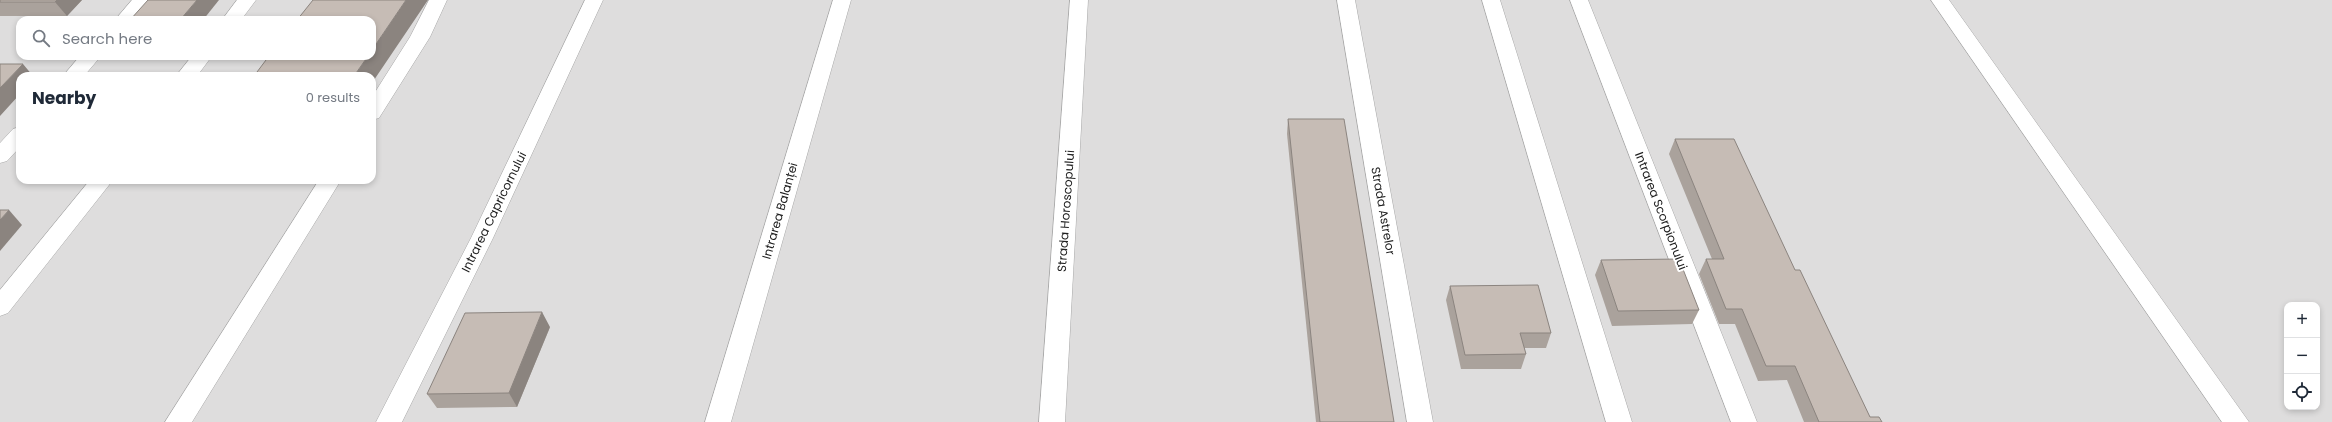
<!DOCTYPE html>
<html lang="en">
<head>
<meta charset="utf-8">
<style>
	body { margin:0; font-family:Poppins,sans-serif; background:#f2f2f3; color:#1f2937 }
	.controls { position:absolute; right:12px; bottom:12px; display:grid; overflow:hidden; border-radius:8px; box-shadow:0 2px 6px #0003 }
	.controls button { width:36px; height:36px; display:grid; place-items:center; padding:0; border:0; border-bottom:1px solid #e0e1e3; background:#fff; color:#1f2937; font:20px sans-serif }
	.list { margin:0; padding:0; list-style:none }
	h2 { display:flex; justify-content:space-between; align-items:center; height:52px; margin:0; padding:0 16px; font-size:17px }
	h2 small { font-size:13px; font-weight:400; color:#747a83 }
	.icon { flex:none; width:22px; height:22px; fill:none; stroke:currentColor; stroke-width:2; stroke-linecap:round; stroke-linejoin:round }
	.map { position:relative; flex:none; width:2332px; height:422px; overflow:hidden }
	.search { position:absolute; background:#fff; box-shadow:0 2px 6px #0003; left:16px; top:16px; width:360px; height:44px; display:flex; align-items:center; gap:10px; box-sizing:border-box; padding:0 14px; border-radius:12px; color:#747a83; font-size:15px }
	.panel { position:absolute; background:#fff; box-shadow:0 2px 6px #0003; left:16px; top:72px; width:360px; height:112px; border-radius:12px }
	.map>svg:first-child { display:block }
	.residential { fill:#dedddd; fill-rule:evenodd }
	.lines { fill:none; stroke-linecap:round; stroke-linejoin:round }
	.street-casing { stroke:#a7a7a7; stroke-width:1 }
	.street { fill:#fff; fill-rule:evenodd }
	.wall { fill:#aaa29c }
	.shaded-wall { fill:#8b847f }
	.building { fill:#c6bcb5; stroke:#8b847f }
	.labels { text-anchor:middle; stroke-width:4; stroke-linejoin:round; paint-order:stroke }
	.street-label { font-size:12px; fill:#202020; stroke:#fff }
</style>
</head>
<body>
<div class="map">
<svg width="2332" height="422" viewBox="0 0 2332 422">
	<rect width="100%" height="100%" fill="#f1ece6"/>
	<path class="residential" d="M0 0H2332V422H0ZM20 20H372V56H20ZM20 76H372V180H20ZM2287 305H2317V407H2287Z"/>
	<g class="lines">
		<defs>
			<g id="street">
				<polygon points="132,0 151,0 134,20 115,20"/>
				<polygon points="237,0 256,0 241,20 222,20"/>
				<polygon points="429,0 447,0 430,37 379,118 372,120 372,97 410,37"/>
				<polygon points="585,0 603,0 493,238 402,422 376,422 471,238"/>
				<polygon points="833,0 851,0 731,422 705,422"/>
				<polygon points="1070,0 1088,0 1065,422 1039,422"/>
				<polygon points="1337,0 1355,0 1433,422 1407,422"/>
				<polygon points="1482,0 1500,0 1632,422 1606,422"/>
				<polygon points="1570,0 1588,0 1757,422 1731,422"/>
				<polygon points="1931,0 1949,0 2249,422 2222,422"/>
				<polygon points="80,56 101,56 84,76 63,76"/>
				<polygon points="192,56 212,56 197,76 176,76"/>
				<polygon points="20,127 20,147 7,161 0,163 0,143 13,129"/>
				<polygon points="90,180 113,180 8,313 0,316 0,290"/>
				<polygon points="319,180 341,180 192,422 165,422"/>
			</g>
		</defs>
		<use href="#street" class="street-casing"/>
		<use href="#street" class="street"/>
	</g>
	<g class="wall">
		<polygon points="0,0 82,0 67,16 0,16"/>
		<polygon points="1288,119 1394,422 1316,422 1287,134"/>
		<polygon points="1675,139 1795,270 1870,417 1882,422 1804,422 1787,380 1758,381 1735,324 1719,324 1699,274 1706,259 1712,259 1669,154"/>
		<polygon points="1601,260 1699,310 1692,324 1612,326 1595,275"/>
		<polygon points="1450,286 1551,333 1546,348 1524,348 1526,354 1521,369 1461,369 1446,300"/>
		<polygon points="550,327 517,407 437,408 427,394"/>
	</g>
	<g class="shaded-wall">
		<polygon points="57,0 82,0 67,16 55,2"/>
		<polygon points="197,0 219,0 203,20 180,20"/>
		<polygon points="406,0 428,0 372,83 372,76 354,76 368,56 372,56 372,50"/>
		<polygon points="23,64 33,76 20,76 20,94 0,116 0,88"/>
		<polygon points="9,210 22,225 0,251 0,220"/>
		<polygon points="542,312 550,327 517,407 509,393"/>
	</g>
	<g class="building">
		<polygon points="0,0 57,0 55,2 0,2"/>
		<polygon points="148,0 197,0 180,20 130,20"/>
		<polygon points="313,0 406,0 372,50 372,20 297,20"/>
		<polygon points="269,56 368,56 354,76 254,76"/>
		<polygon points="0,64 23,64 0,88"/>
		<polygon points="1288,119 1344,119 1394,422 1320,422"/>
		<polygon points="1675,139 1734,139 1795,270 1800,270 1870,417 1879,417 1882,422 1819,422 1795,366 1766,366 1742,309 1726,309 1706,259 1724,259"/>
		<polygon points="0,210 9,210 0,220"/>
		<polygon points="1679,259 1699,310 1618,311 1601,260"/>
		<polygon points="1538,285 1551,333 1520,333 1526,354 1465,355 1450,286"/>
		<polygon points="542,312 509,393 427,394 465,313"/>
	</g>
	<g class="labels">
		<g class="street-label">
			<text transform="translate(780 211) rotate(-74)" y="4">Intrarea Balanței</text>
			<text transform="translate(1066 211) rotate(-86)" y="4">Strada Horoscopului</text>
			<text transform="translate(1383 211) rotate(80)" y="4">Strada Astrelor</text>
			<text transform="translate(1661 211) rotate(69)" y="4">Intrarea Scorpionului</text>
			<text transform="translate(494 212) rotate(-64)" y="4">Intrarea Capricornului</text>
		</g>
	</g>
</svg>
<div class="controls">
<button>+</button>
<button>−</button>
<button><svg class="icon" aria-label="locate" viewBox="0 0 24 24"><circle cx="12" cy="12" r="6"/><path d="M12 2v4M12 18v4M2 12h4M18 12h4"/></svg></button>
</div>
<div class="search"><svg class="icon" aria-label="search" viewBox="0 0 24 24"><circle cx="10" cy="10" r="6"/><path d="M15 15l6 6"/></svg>Search here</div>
<section class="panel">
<h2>Nearby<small>0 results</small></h2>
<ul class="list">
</ul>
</section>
</div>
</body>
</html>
